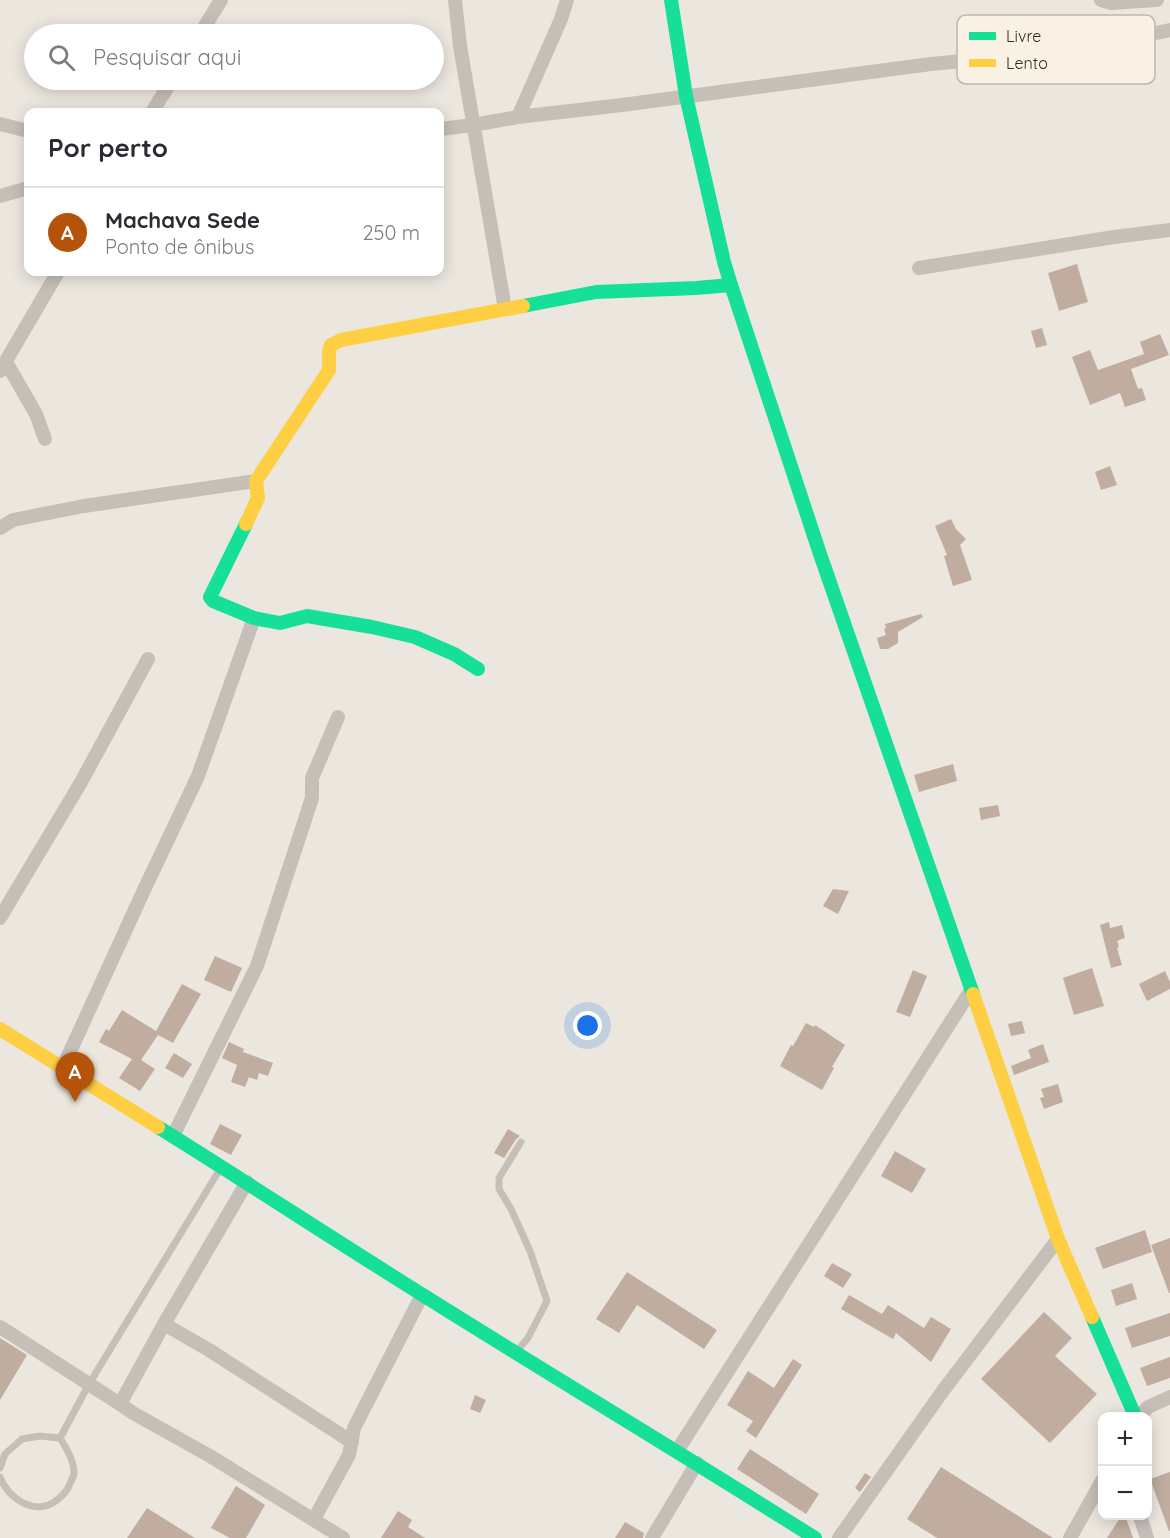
<!DOCTYPE html>
<html lang="pt">
<head>
<meta charset="utf-8">
<style>
	body { margin:0; font-family:Quicksand,sans-serif; background:#f2f2f3; color:#2b2b33 }
	.controls { position:absolute; right:18px; bottom:18px; display:grid; overflow:hidden; border-radius:12px; box-shadow:0 3px 15px #0003 }
	.controls button { width:54px; height:54px; display:grid; place-items:center; padding:0; border:0; border-bottom:2px solid #e1e1e2; background:#fff; color:#2b2b33; font:30px sans-serif }
	.you { position:absolute; left:588px; top:1026px; width:21px; height:21px; margin:-15px; border:4px solid #fff; border-radius:50%; background:#1a73e8; box-shadow:0 0 0 9px #1a73e833 }
	.badge { display:grid; place-items:center; width:39px; height:39px; border-radius:50%; background:#b45309; color:#fff; font-size:20px; font-weight:700 }
	.pin { position:absolute; translate:-50% -50px; filter:drop-shadow(0 2px 3px #0008) }
	.pin::after { content:''; position:absolute; top:32px; width:21px; height:18px; background:inherit; clip-path:polygon(0 0,100% 0,50% 100%) }
	.list { margin:0; padding:0; list-style:none }
	h2 { display:flex; justify-content:space-between; align-items:center; height:78px; margin:0; padding:0 24px; font-size:26px }
	h2 small { font-size:20px; font-weight:400; color:#7c7c81 }
	.list li { display:grid; grid-template-columns:39px 1fr auto; gap:18px; align-items:center; box-sizing:border-box; height:90px; padding:0 24px; border-top:2px solid #e1e1e2 }
	.list b { display:block; font-size:22px; white-space:nowrap }
	.list p { margin:0; font-size:20px; white-space:nowrap; color:#7c7c81 }
	.list em { font-size:20px; font-style:normal; color:#7c7c81 }
	.icon { flex:none; width:33px; height:33px; fill:none; stroke:currentColor; stroke-width:2; stroke-linecap:round; stroke-linejoin:round }
	.map { position:relative; flex:none; width:1170px; height:1538px; overflow:hidden }
	.search { position:absolute; background:#fff; box-shadow:0 3px 15px #0003; left:24px; top:24px; width:420px; height:66px; display:flex; align-items:center; gap:15px; box-sizing:border-box; padding:0 21px; border-radius:33px; color:#7c7c81; font-size:22px }
	.panel { position:absolute; background:#fff; box-shadow:0 3px 15px #0003; left:24px; top:108px; width:420px; height:168px; border-radius:12px }
	.map>svg:first-child { display:block }
	.building { fill:#c0ad9f }
	.lines { fill:none; stroke-linecap:round; stroke-linejoin:round }
	.lane { stroke:#c5bfb7; stroke-width:7 }
	.street { stroke:#c5bfb7; stroke-width:14 }
	.fast { stroke:#16e098; stroke-width:14 }
	.slow { stroke:#ffcf43; stroke-width:14 }
	.key { fill:#f9f2e4; stroke:#beb7ab; stroke-width:1.5 }
	.key-label { font-size:16px; fill:#352c26 }
</style>
</head>
<body>
<div class="map">
<svg width="1170" height="1538" viewBox="0 0 1170 1538">
	<rect width="100%" height="100%" fill="#ece7de"/>
	<g class="building">
		<polygon points="1077,264 1088,302 1059,311 1048,273"/>
		<polygon points="1042,328 1047,345 1036,348 1031,331"/>
		<polygon points="1160,334 1169,355 1131,369 1138,389 1142,388 1146,400 1125,407 1120,393 1090,405 1072,357 1090,350 1098,370 1144,354 1140,342"/>
		<polygon points="1110,466 1117,485 1101,490 1095,472"/>
		<polygon points="951,519 956,529 966,539 960,545 972,580 953,586 944,556 947,555 935,526"/>
		<polygon points="921,614 923,617 898,632 898,643 888,649 880,649 877,638 886,635 884,629 886,628 885,624"/>
		<polygon points="953,764 957,781 919,792 914,775"/>
		<polygon points="998,805 1000,816 981,820 979,808"/>
		<polygon points="833,889 849,891 838,914 823,906"/>
		<polygon points="1109,922 1110,928 1122,925 1125,938 1117,941 1119,947 1117,948 1122,965 1111,968 1100,925"/>
		<polygon points="215,956 242,968 231,992 204,980"/>
		<polygon points="1092,968 1104,1006 1074,1015 1063,978"/>
		<polygon points="913,970 927,976 910,1017 896,1012"/>
		<polygon points="1165,971 1170,982 1170,989 1147,1001 1139,984"/>
		<polygon points="182,984 201,994 173,1043 158,1035 141,1060 155,1069 140,1091 119,1078 132,1059 99,1042 106,1029 109,1031 122,1010 156,1031"/>
		<polygon points="1022,1021 1025,1033 1011,1036 1008,1024"/>
		<polygon points="806,1023 814,1027 815,1025 845,1045 832,1067 834,1068 822,1090 780,1066 791,1045 793,1046"/>
		<polygon points="229,1042 244,1049 243,1052 273,1063 268,1076 259,1073 257,1080 249,1077 245,1087 231,1082 237,1065 222,1058"/>
		<polygon points="1043,1044 1049,1062 1014,1075 1011,1066 1031,1058 1028,1050"/>
		<polygon points="174,1053 192,1064 183,1078 165,1068"/>
		<polygon points="1058,1084 1063,1102 1044,1109 1040,1098 1044,1097 1041,1089"/>
		<polygon points="220,1124 242,1135 231,1155 210,1144"/>
		<polygon points="508,1129 520,1136 516,1139 504,1158 494,1153"/>
		<polygon points="895,1151 926,1169 912,1193 881,1176"/>
		<polygon points="1145,1230 1152,1252 1103,1269 1095,1248"/>
		<polygon points="1170,1238 1170,1293 1169,1293 1151,1245"/>
		<polygon points="832,1263 852,1274 843,1288 824,1276"/>
		<polygon points="627,1272 717,1330 704,1349 637,1305 619,1333 596,1319"/>
		<polygon points="1132,1283 1137,1299 1116,1306 1111,1290"/>
		<polygon points="849,1295 882,1314 888,1305 924,1328 931,1317 951,1329 931,1362 896,1333 893,1339 841,1309"/>
		<polygon points="1044,1312 1072,1338 1055,1356 1097,1394 1050,1443 981,1379"/>
		<polygon points="1170,1313 1170,1336 1132,1348 1125,1328"/>
		<polygon points="0,1338 27,1355 0,1400"/>
		<polygon points="1170,1357 1170,1378 1147,1386 1140,1368"/>
		<polygon points="793,1359 802,1365 756,1438 746,1431 753,1421 727,1405 748,1371 774,1388"/>
		<polygon points="475,1395 486,1400 480,1413 470,1409"/>
		<polygon points="750,1449 819,1494 806,1514 737,1469"/>
		<polygon points="941,1467 1053,1538 937,1538 907,1519"/>
		<polygon points="1170,1472 1170,1531 1169,1531 1150,1479"/>
		<polygon points="865,1473 871,1477 860,1492 855,1488"/>
		<polygon points="236,1486 265,1505 246,1538 230,1538 211,1528"/>
		<polygon points="147,1508 195,1538 127,1538"/>
		<polygon points="398,1511 412,1520 408,1527 425,1538 381,1538"/>
		<polygon points="1122,1515 1125,1515 1133,1538 1107,1538"/>
		<polygon points="625,1522 644,1533 643,1538 615,1538"/>
	</g>
	<g class="lines">
		<g class="lane">
			<polyline points="517,1351 528,1338 547,1301 530,1251 511,1209 499,1189 499,1178 521,1142"/>
			<polyline points="60,1438 89,1384 220,1169"/>
			<polyline points="0,1468 5,1454 22,1439 40,1436 60,1438"/>
			<path d="M0 1477C8 1499 36 1517 57 1500 62 1496 66 1493 69 1486 70 1482 74 1477 74 1473 74 1460 66 1448 60 1438"/>
		</g>
		<g class="street">
			<polyline points="455,0 460,46 505,309"/>
			<polyline points="1101,0 1111,3 1157,0"/>
			<polyline points="200,34 221,0"/>
			<polyline points="152,112 172,80"/>
			<polyline points="518,117 561,19 567,0"/>
			<polyline points="0,124 28,131"/>
			<polyline points="440,129 473,125 518,117 622,105 931,64 1067,51 1170,30"/>
			<polyline points="0,196 28,188"/>
			<polyline points="919,268 1114,237 1170,230"/>
			<polyline points="6,362 36,414 45,439"/>
			<polyline points="0,371 58,272"/>
			<polyline points="0,528 13,520 84,506 256,481"/>
			<polyline points="0,918 80,784 148,659"/>
			<polyline points="63,1067 144,890 198,776 254,618"/>
			<polyline points="173,1136 257,966 312,798 312,778 338,717"/>
			<polyline points="247,1182 164,1324 120,1404 133,1413 210,1456 343,1538"/>
			<polyline points="164,1324 209,1350 352,1442"/>
			<polyline points="0,1327 120,1404"/>
			<polyline points="1140,1416 1148,1407 1170,1397"/>
			<polyline points="677,1451 971,990"/>
			<polyline points="1140,1516 1147,1538"/>
			<polyline points="314,1519 349,1455 354,1428 422,1295"/>
			<polyline points="652,1538 697,1463"/>
			<polyline points="839,1538 942,1392 1058,1239"/>
			<polyline points="1070,1538 1102,1481"/>
		</g>
		<g class="fast">
			<polyline points="731,285 820,554 973,994"/>
			<polyline points="523,306 596,292 696,288 731,285 724,262 686,96 671,0"/>
			<polyline points="246,524 210,597 213,601 254,618 280,623 307,616 372,627 415,637 454,654 478,669"/>
			<path d="M158 1127C248 1183 336 1241 426 1297 555 1378 686 1456 815 1538"/>
			<polyline points="1092,1317 1135,1416"/>
		</g>
		<g class="slow">
			<polyline points="246,524 258,498 256,481 329,370 329,351 331,345 341,340 523,306"/>
			<polyline points="973,994 1058,1239 1092,1317"/>
			<polyline points="0,1029 158,1127"/>
		</g>
	</g>
	<rect x="957" y="15" width="198" height="69" rx="9" class="key"/>
	<rect x="969" y="32" width="27" height="8" fill="#16e098"/>
	<rect x="969" y="59" width="27" height="8" fill="#ffcf43"/>
	<g class="key-label">
		<text x="1006" y="42">Livre</text>
		<text x="1006" y="69">Lento</text>
	</g>
</svg>
<div class="controls">
<button>+</button>
<button>−</button>
</div>
<div class="you"></div>
<div class="pin badge" style="left:75px;top:1102px">A</div>
<div class="search"><svg class="icon" aria-label="search" viewBox="0 0 24 24"><circle cx="10" cy="10" r="6"/><path d="M15 15l6 6"/></svg>Pesquisar aqui</div>
<section class="panel">
<h2>Por perto<small></small></h2>
<ul class="list">
<li><span class="badge">A</span><div><b>Machava Sede</b><p>Ponto de ônibus</p></div><em>250 m</em></li>
</ul>
</section>
</div>
</body>
</html>
